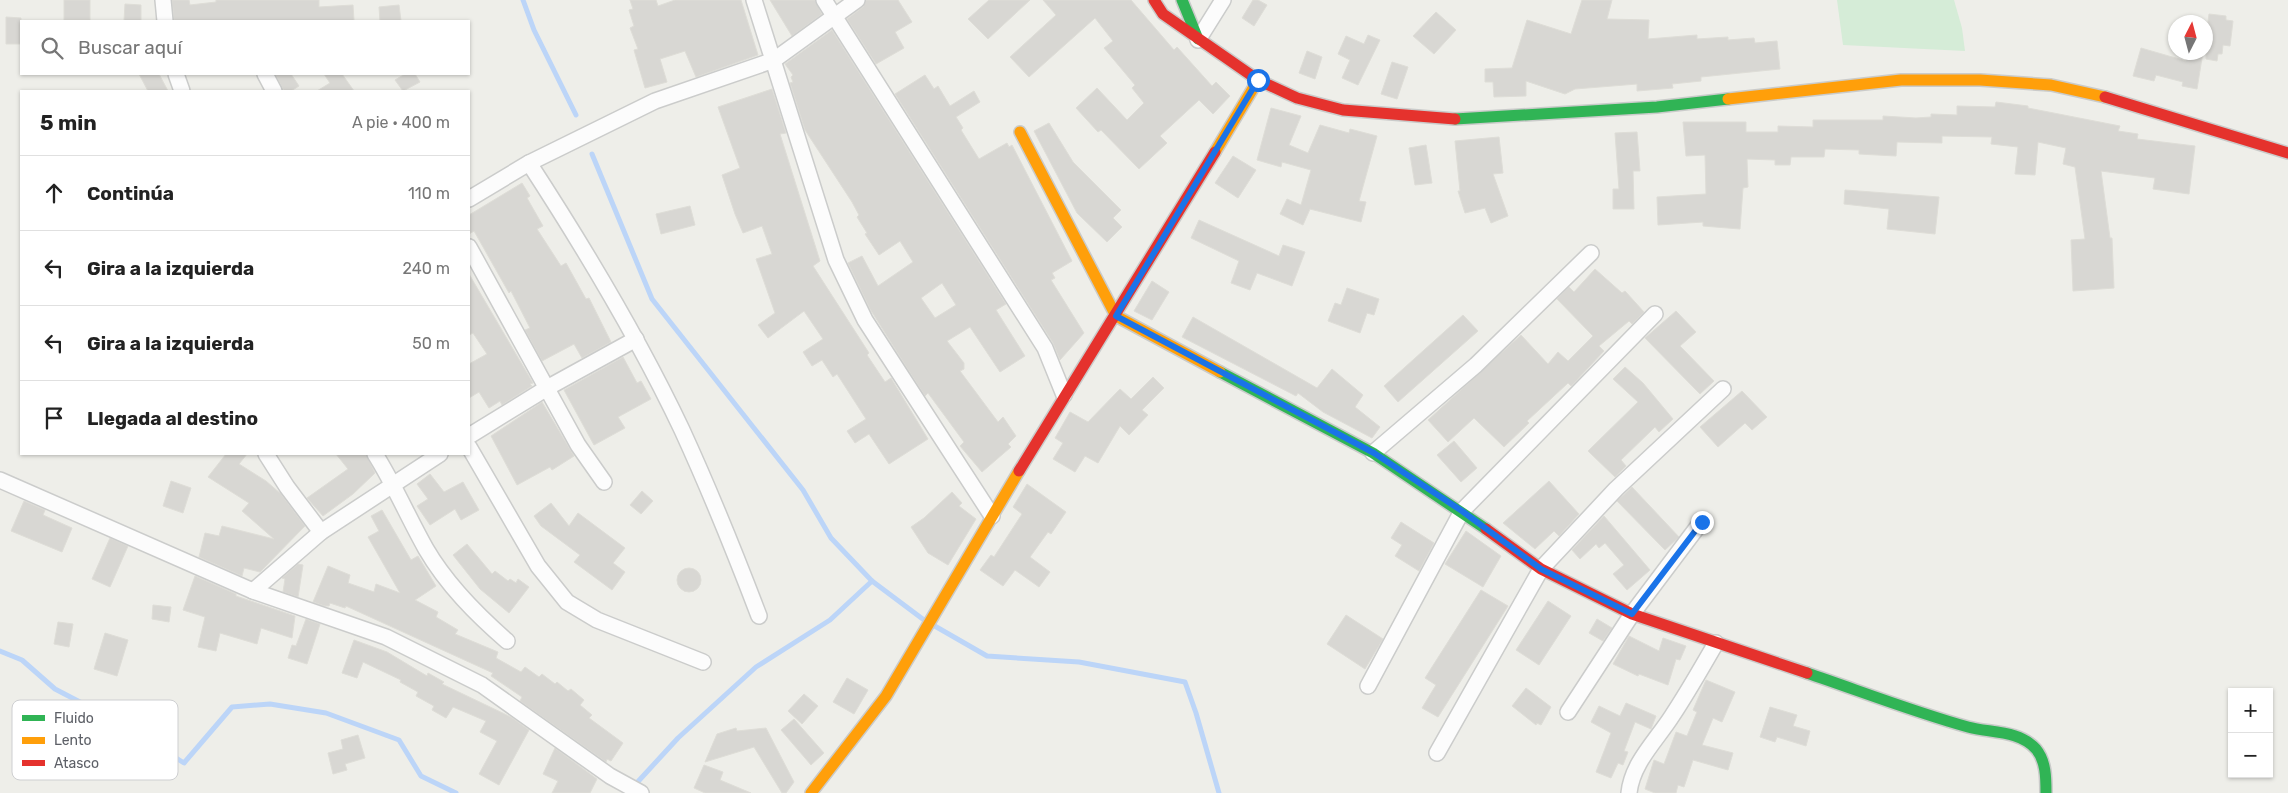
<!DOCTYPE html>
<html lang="es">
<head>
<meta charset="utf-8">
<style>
	body { margin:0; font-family:Rubik,sans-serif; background:#f2f2f2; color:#222 }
	.controls { position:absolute; right:15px; bottom:15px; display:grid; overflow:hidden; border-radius:0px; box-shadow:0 1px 4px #0004 }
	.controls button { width:45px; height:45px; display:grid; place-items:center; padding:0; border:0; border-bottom:1px solid #e0e0e0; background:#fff; color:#222; font:25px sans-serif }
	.compass { position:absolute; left:2168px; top:15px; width:45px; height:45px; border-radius:50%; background:#fff; box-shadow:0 1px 4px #0004; rotate:6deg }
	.stop { position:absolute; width:15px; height:15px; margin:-11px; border:4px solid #1a73e8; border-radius:50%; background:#fff }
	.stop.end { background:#1a73e8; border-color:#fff; box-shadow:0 1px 5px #0008 }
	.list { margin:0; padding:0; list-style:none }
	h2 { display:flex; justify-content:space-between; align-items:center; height:65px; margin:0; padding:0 20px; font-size:21px }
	h2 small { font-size:16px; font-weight:400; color:#767676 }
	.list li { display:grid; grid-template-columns:32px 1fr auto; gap:15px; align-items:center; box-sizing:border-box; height:75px; padding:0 20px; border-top:1px solid #e0e0e0 }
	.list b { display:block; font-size:19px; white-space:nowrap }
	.list em { font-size:16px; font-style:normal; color:#767676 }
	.icon { flex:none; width:28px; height:28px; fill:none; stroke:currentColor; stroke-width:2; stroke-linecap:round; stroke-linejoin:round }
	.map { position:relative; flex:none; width:2288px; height:793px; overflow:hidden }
	.search { position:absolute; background:#fff; box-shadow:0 1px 4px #0004; left:20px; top:20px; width:450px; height:55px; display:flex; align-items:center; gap:12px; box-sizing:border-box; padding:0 18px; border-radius:0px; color:#767676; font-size:19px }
	.panel { position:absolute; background:#fff; box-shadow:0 1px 4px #0004; left:20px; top:90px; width:450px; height:365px; border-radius:0px }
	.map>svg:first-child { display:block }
	.green { fill:#d5ecd7 }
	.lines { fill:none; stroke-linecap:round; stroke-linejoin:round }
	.stream { stroke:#bcd5f8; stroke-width:5 }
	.building { fill:#d8d7d3; stroke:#deddd7; fill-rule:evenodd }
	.street-casing { stroke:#cbcccb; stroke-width:18 }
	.fast-casing { stroke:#cacbca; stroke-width:14 }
	.slow-casing { stroke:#cacbca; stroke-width:14 }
	.jam-casing { stroke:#cacbca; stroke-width:14 }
	.street { stroke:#fcfcfc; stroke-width:15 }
	.fast { stroke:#30b455; stroke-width:11 }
	.slow { stroke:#ff9f0a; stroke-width:11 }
	.jam { stroke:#e5322d; stroke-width:11 }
	.route { stroke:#1a73e8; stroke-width:6 }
	.key { fill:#fff; stroke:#cecfd1; stroke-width:1 }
	.key-label { font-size:14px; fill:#5d6067 }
</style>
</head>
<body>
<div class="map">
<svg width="2288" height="793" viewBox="0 0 2288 793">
	<rect width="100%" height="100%" fill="#eeeee9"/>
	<polygon class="green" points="1837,0 1954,0 1962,28 1965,51 1843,45"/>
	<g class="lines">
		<g class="stream">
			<polyline points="523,0 534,30 576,115"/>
			<polyline points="592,154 652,299 803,490 831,538 872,581 924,620"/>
			<polyline points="933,625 987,656 1079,662 1185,682 1196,713 1219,793"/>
			<polyline points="0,651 22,660 55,689 126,726 184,763 232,707 270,704 326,713 399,740 421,776 456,793"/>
			<polyline points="633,787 678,738 756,667 830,620 872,581"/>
		</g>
	</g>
	<g class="building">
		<rect x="64" y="0" width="26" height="20"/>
		<polygon points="172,0 189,0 190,5 216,2 216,0 319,0 319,7 353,5 354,21 174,21"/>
		<polygon points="630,0 656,0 658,6 675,0 741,0 758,55 696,77 685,51 660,59 667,82 645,88 634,50 638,49 630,28 634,26 629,10 633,9"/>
		<polygon points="770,0 815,0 822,14 792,36"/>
		<polygon points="866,0 898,0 912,22 895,32 904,48 876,64 847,19 863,7"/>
		<polygon points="989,0 1030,0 988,39 968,19"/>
		<polygon points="1043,0 1131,0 1174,50 1177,47 1212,86 1216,82 1230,96 1213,114 1199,100 1160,136 1167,143 1139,169 1101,130 1098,132 1076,108 1097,88 1127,120 1144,103 1132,88 1135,85 1104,48 1113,41 1095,18 1029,77 1010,57 1056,15"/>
		<polygon points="1253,0 1258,0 1267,5 1254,26 1242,18"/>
		<polygon points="1582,0 1612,0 1607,19 1649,20 1648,39 1697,35 1697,39 1728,37 1728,40 1754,38 1755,43 1777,41 1780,69 1701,77 1701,81 1672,84 1673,88 1637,91 1637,84 1575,89 1565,94 1526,81 1526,96 1494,97 1493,82 1485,82 1485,69 1512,68 1527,20 1571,34"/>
		<polygon points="125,4 141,5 141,21 124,21"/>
		<polygon points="399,5 401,21 380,21 379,7"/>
		<polygon points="1436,12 1456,30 1434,54 1413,36"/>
		<polygon points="2209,14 2226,16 2226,20 2233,21 2230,46 2223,45 2222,54 2218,54 2217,61 2206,59 2206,37"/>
		<polygon points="6,17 21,18 21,44 6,44"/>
		<path d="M832 30 1006 304 996 310 1025 356 1000 372 970 327 947 341 964 363V369L960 371 998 422 1003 417 1016 436 1008 444 1011 447 982 472 960 446 964 442 928 393 925 396 907 368 870 309 848 263 862 256 878 286 913 262 900 241 879 255 865 234 867 233 857 217 859 215 852 202 805 130 790 83 793 82 791 77 793 75 785 64ZM942 283 956 305 935 318 921 298Z"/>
		<polygon points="1368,35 1380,40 1358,85 1342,78 1350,60 1338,54 1346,36 1364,44"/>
		<polygon points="2141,48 2186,61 2187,52 2203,52 2197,89 2182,86 2183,82 2156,75 2154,81 2133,76"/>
		<polygon points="1307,51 1322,57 1315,79 1299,73"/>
		<polygon points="1392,62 1408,67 1397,99 1381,94"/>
		<polygon points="139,74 159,74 168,91 148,91"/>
		<polygon points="275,74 291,74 299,86 291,91 284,91"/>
		<polygon points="324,74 342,74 354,91 317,91 330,83"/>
		<polygon points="405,74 415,74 420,82 403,91 395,80"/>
		<polygon points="925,75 934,89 938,86 950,106 974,91 980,102 956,117 963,128 961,130 979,159 1007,143 1009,147 1012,145 1072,261 1052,273 1055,278 1051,280 1084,333 1060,360 1053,343 895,94"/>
		<polygon points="772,89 786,133 780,134 820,261 813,266 869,353 867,355 885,382 891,378 928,439 889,464 869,434 855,443 847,431 866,419 837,374 833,377 822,360 812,366 803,352 823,339 804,311 768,338 758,325 775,313 756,259 772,254 762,226 743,233 735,214 722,175 740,168 718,107"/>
		<polygon points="1996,102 2028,106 2028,108 2120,126 2118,131 2138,134 2137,139 2195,146 2189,194 2153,189 2155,178 2101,171 2110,238 2112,238 2114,288 2073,291 2071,240 2085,239 2075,167 2063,164 2066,148 2038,142 2035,175 2015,174 2018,147 1991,144 1992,137 1942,136 1942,143 1897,142 1896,156 1859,154 1859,150 1825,149 1824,157 1791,157 1790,165 1775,165 1775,160 1747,159 1748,187 1743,188 1740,229 1703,226 1703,222 1658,225 1657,197 1706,194 1705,155 1686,156 1683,122 1746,122 1746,132 1778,132 1778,126 1813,127 1813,120 1883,120 1883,116 1916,118 1931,117 1931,114 1957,115 1957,106 1995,107"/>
		<polygon points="1271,108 1301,116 1289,145 1308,153 1320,125 1349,133 1350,129 1377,136 1359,201 1366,202 1361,222 1310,209 1303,225 1280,214 1287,199 1301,205 1311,170 1282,162 1281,167 1257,160"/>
		<polygon points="1049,123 1073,162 1121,210 1113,218 1122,227 1107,242 1077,213 1034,131"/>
		<polygon points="1637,132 1640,171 1633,171 1634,209 1613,209 1613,189 1619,189 1615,133"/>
		<polygon points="1499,137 1503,173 1493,174 1508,216 1491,223 1485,208 1465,213 1458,191 1460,191 1455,141"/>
		<polygon points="1426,145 1432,183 1415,185 1409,148"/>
		<polygon points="1233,156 1256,170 1238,198 1215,183"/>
		<polygon points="522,183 530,196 527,198 543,226 537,229 561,266 566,263 586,299 589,298 611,342 582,358 574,344 542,361 525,330 530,328 511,291 509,293 474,231 469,234 469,215"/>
		<polygon points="1845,190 1939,197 1935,234 1887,229 1889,209 1844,204"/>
		<polygon points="690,206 695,225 661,234 656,214"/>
		<polygon points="1199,220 1279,256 1283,245 1305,252 1292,286 1257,273 1250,290 1231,283 1239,261 1191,238"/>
		<polygon points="1595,269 1622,293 1625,291 1644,312 1632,324 1629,321 1599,346 1604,351 1575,382 1571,386 1568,383 1540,409 1527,421 1529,423 1504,447 1474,418 1448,442 1428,420 1521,335 1548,364 1558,352 1568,361 1593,336 1557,299 1569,287 1574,292"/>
		<polygon points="469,274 533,383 530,384 532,386 502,405 500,401 489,408 479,392 469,398 469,364 487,354 473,333 469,335"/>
		<polygon points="1152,281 1169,292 1152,320 1134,311"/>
		<polygon points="1347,288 1379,299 1374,315 1367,313 1360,333 1328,321 1335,303 1341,305"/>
		<polygon points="1676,311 1696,332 1680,346 1714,381 1700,394 1645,338"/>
		<polygon points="1463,315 1478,331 1398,402 1384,386"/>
		<polygon points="1193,317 1317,388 1332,369 1363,395 1355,407 1380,427 1372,438 1323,412 1298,393 1296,396 1182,337"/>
		<polygon points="623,357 637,383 641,381 651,399 618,417 625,428 594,445 564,390"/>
		<polygon points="1625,367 1643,383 1673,419 1659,432 1655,427 1621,460 1626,466 1615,477 1588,451 1638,402 1613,379"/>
		<polygon points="1153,377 1164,388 1142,410 1148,415 1129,435 1120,426 1098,463 1085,456 1075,472 1053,459 1063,443 1055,438 1070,412 1088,422 1120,389 1131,399"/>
		<polygon points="1742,391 1767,417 1752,430 1745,423 1718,447 1700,427"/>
		<polygon points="542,402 574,456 552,470 550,467 517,485 491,436"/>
		<polygon points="1454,441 1477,468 1461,482 1437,455"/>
		<polygon points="226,454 247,454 239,464 266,481 281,494 305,526 260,572 244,568 242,576 199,557 205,533 219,536 222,526 274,539 242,511 249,503 208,477"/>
		<polygon points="336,454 366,454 375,473 353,494 323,516 307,498 348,469"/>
		<polygon points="430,474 444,492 463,482 479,510 461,520 455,509 430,525 417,506 428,499 417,484"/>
		<polygon points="171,481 191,488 183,513 163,506"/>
		<polygon points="1549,481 1579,514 1559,536 1554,531 1535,549 1503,523"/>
		<polygon points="1027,484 1066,512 1051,534 1048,532 1030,557 1050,572 1039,587 1015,570 1003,586 980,570 991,555 994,557 1022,514 1013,507"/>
		<polygon points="1632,487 1679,537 1665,550 1617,501"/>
		<polygon points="642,491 653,501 641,514 630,505"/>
		<polygon points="952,492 962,503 959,506 976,519 948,565 928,553 911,527 924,518"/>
		<polygon points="24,501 45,510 43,515 72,528 62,552 11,531"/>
		<polygon points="551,503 569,526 578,513 625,548 613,563 625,572 612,590 574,562 580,555 541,526 534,516"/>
		<polygon points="382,510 411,560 418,556 436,586 415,600 438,612 436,617 458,630 455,634 498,652 496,658 521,672 525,667 539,677 542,674 555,684 557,682 568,691 571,689 584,700 580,705 592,715 589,718 623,743 611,761 607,759 606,762 520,701 522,697 491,676 493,673 346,606 345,608 330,603 329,606 325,606 313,602 328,566 350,575 348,583 374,592 376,584 400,593 368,537 379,531 371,516"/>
		<polygon points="1604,516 1650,570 1627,590 1613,574 1624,565 1605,543 1599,548 1596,544 1580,559 1572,550"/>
		<polygon points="1401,522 1434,543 1419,571 1395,556 1402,545 1391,538"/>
		<polygon points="1466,531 1501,556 1483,587 1445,564"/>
		<polygon points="110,538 128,546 110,587 92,579"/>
		<polygon points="467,544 492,574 495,571 508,581 510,579 516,583 518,579 529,587 509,613 480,589 453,555"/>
		<polygon points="298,564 303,565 298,597 283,592 285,579 282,578"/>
		<circle cx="689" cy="580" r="12"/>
		<polygon points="195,576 236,594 236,596 295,616 292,638 261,628 257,644 220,633 216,651 198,647 205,617 183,610"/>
		<polygon points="1481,590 1508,606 1438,717 1422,708 1436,685 1425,678"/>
		<polygon points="1548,601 1571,616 1539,665 1516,650"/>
		<polygon points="153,605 171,607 169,622 152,619"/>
		<polygon points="1346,615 1383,639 1365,669 1327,644"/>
		<polygon points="306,619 320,624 307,664 288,658 292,645 296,646"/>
		<polygon points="1597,619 1612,628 1603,641 1589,633"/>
		<polygon points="58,622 73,624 69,647 54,644"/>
		<polygon points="105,633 128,640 117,676 94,669"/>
		<polygon points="1629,636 1659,651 1663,638 1686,646 1680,660 1676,659 1668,685 1639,674 1638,676 1613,664"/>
		<polygon points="354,640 387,652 427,676 428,673 444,682 442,684 511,717 529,730 499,785 479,774 497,741 480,732 486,721 453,707 446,718 432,710 434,706 416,696 418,692 400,682 401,680 363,662 357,678 342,673"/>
		<polygon points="847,678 868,690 854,714 833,702"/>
		<polygon points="1706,680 1735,692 1722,722 1713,718 1702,745 1733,753 1728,770 1693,760 1684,787 1678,785 1676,793 1655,793 1645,789 1654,760 1664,764 1676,732 1687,736 1697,712 1693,710"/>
		<polygon points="1526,688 1551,707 1541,725 1537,723 1536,725 1512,706"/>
		<polygon points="804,694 818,706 802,724 788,711"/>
		<polygon points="1626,703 1656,716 1651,729 1635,722 1624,751 1628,752 1623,765 1618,763 1611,778 1596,772 1611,733 1591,722 1599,706 1620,716"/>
		<polygon points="1770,707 1797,715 1793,726 1810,731 1806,746 1777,737 1775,742 1760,737"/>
		<polygon points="794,719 824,753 811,765 781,730"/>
		<polygon points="736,728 737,731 766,728 794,782 786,793 782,793 754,747 705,762 717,734"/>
		<polygon points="358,735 365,758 345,764 347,770 333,774 328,753 343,749 341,740"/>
		<polygon points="555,748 597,779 590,793 552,793 558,781 543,774"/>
		<polygon points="704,765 723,772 720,780 751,793 705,793 694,788"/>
	</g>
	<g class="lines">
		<defs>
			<g id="street">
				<polyline points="163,0 165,21"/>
				<polyline points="754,0 836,260 865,320 992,516"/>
				<polyline points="824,0 1045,348 1064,395"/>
				<polyline points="1198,40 1223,0"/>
				<polyline points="176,74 182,91"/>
				<polyline points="265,74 274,91"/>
				<path d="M529 163C585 249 638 337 682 430 710 491 735 553 759 616"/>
				<polyline points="469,199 529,163 655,101 774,60 857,0"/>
				<polyline points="469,247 578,445 604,482"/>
				<polyline points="469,436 547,388 636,339"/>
				<polyline points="469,447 538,566 567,602 597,620 703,662"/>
				<polyline points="1373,453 1476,365 1591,253"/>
				<polyline points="266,454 287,487 321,532"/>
				<path d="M375 454C394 484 408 517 426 549 447 585 476 614 507 641"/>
				<polyline points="0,480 253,591 386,637 482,685 610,776 641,793"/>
				<polyline points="253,591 321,532 440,454"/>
				<polyline points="1368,686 1462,511 1655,314"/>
				<polyline points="1568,712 1632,614 1702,521"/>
				<polyline points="1437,753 1541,569 1616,489 1723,389"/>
				<path d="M1629 793C1632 763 1656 741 1672 716 1688 692 1702 667 1716 643"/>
			</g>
			<g id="fast">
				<polyline points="1182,0 1198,39"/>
				<polyline points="1455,119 1657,107 1728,99"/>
				<polyline points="1220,372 1373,453 1486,529"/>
				<path d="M1807 673C1860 691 1914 712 1968 727 1990 733 2019 730 2036 749 2046 761 2046 778 2046 793"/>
			</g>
			<g id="slow">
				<polyline points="1728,99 1901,80 1980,80 2051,85 2105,97"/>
				<polyline points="1020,132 1116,316 1220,372"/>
				<polyline points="1215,152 1258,80"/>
				<polyline points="811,793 886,696 1019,471"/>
			</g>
			<g id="jam">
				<polyline points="1154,0 1163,14 1258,80 1297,98 1343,110 1455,119"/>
				<polyline points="2105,97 2288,153"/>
				<polyline points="1019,471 1215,152"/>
				<polyline points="1486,529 1541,569 1632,614 1807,673"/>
			</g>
		</defs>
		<use href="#street" class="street-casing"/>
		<use href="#fast" class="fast-casing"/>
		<use href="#slow" class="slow-casing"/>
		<use href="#jam" class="jam-casing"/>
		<use href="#street" class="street"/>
		<use href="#fast" class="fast"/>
		<use href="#slow" class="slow"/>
		<use href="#jam" class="jam"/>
	</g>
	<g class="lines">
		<polyline class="route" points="1258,80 1116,316 1374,453 1462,511 1541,569 1632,614 1702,522"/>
	</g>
	<rect x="12" y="700" width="166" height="80" rx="8" class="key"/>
	<rect x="22" y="715" width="23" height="6" fill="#30b455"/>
	<rect x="22" y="737" width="23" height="7" fill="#ff9f0a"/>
	<rect x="22" y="760" width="23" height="6" fill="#e5322d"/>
	<g class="key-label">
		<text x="54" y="723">Fluido</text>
		<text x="54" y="745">Lento</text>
		<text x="54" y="768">Atasco</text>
	</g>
</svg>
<div class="controls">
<button>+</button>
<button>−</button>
</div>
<svg class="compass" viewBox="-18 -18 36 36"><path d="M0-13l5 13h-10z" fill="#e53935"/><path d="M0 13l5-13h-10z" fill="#767676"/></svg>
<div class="stop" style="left:1258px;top:80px"></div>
<div class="stop end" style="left:1702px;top:522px"></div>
<div class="search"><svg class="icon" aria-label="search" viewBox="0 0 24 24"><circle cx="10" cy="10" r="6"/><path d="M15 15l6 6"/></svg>Buscar aquí</div>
<section class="panel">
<h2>5 min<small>A pie · 400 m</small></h2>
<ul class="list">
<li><svg class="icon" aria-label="ahead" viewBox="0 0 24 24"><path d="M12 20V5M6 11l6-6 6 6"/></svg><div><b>Continúa</b></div><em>110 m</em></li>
<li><svg class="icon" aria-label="left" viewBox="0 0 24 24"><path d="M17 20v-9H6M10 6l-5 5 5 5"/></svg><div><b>Gira a la izquierda</b></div><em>240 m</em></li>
<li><svg class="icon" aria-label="left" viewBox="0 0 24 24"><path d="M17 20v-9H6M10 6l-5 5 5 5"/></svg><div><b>Gira a la izquierda</b></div><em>50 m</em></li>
<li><svg class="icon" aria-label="arrive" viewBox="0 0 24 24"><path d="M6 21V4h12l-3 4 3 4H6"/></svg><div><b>Llegada al destino</b></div></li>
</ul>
</section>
</div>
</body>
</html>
